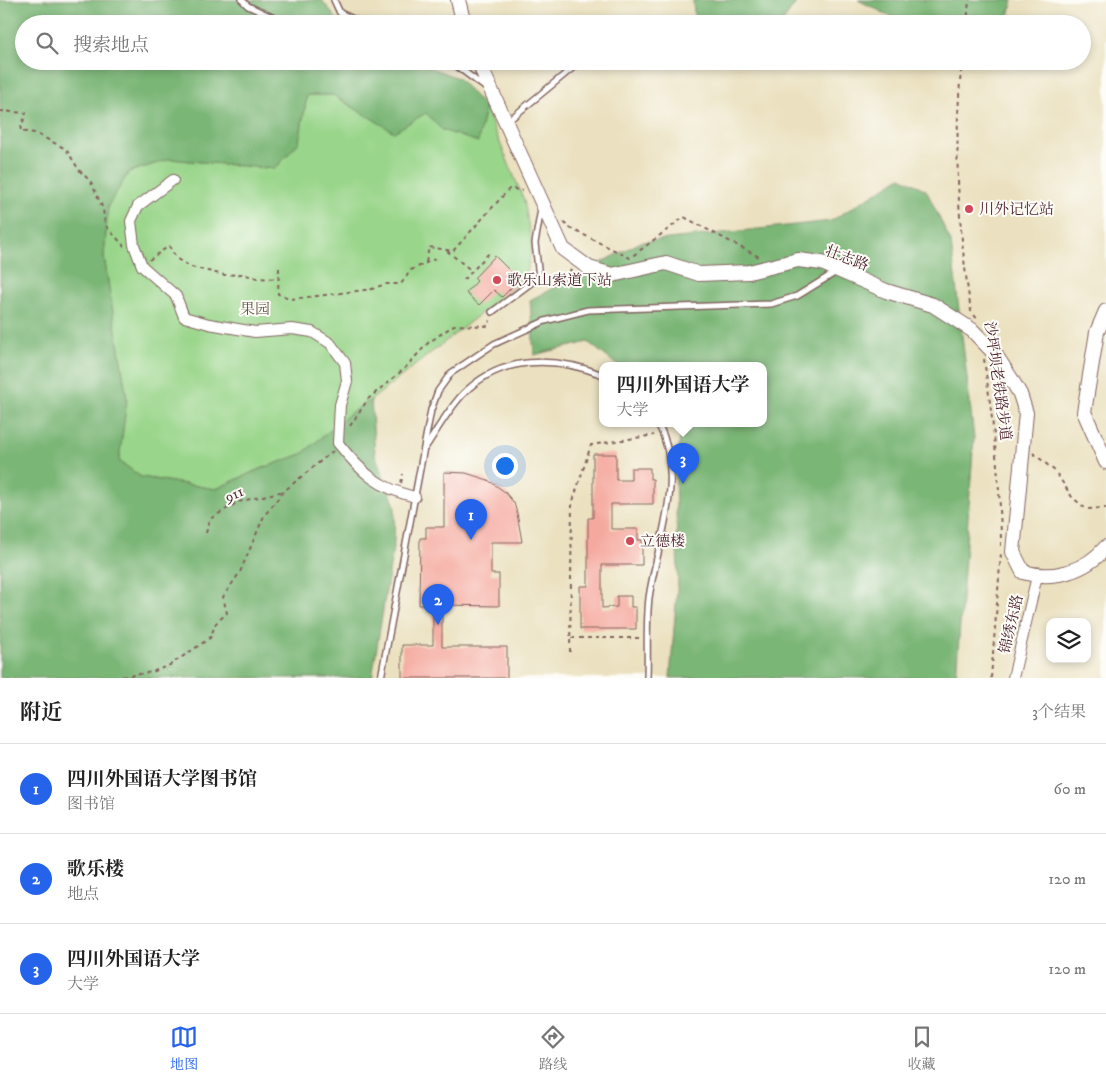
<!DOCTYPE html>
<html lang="zh">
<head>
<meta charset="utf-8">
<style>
	body { margin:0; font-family:"IM FELL DW Pica","Noto Serif SC",serif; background:#f6f6f6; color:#222 }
	.controls { position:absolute; right:15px; bottom:15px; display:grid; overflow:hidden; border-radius:10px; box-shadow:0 2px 8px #0003 }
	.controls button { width:45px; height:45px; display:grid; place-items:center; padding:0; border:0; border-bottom:1px solid #e0e0e0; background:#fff; color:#222; font:25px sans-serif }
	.you { position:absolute; left:504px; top:465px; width:18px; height:18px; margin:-12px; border:4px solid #fff; border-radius:50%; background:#1a73e8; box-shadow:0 0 0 8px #1a73e833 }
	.badge { display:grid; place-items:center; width:32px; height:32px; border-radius:50%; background:#2563eb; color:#fff; font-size:16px; font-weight:700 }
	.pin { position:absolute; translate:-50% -41px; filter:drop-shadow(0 1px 2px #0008) }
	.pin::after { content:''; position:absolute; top:26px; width:18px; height:15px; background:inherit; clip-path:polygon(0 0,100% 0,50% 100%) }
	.popup { position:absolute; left:599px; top:362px; width:168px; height:65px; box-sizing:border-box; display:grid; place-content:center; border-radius:10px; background:#fff; filter:drop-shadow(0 1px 4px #0005); font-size:16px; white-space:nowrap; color:#767676 }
	.popup b { font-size:19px; color:#222 }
	.popup::after { content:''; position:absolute; left:50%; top:100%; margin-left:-10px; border:10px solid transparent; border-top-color:#fff }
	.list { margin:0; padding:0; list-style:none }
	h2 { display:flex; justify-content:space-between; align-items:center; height:65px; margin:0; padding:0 20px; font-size:21px }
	h2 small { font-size:16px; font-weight:400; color:#767676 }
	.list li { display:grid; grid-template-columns:32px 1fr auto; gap:15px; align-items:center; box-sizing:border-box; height:90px; padding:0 20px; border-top:1px solid #e0e0e0 }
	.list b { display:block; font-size:19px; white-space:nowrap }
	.list p { margin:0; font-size:16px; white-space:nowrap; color:#767676 }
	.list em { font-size:16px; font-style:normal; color:#767676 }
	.icon { flex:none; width:28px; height:28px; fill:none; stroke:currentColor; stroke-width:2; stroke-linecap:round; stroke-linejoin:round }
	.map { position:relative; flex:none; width:1106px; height:678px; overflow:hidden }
	.search { position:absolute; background:#fff; box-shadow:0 2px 8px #0003; left:15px; right:15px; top:15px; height:55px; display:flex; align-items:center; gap:12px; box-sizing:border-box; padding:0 18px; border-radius:28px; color:#767676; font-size:19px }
	.sheet { height:335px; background:#fff }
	nav { display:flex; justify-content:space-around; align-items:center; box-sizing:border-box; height:70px; border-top:1px solid #e0e0e0; background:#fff; font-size:14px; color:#767676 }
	nav a { display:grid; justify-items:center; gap:2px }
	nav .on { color:#2563eb }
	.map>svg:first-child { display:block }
	.green { fill:#99d58a; stroke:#727a5a }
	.forest { fill:#7ab676; stroke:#626a50 }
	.building { fill:#f5a89e }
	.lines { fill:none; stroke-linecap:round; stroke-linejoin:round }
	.lane-casing { stroke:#82635f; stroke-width:8 }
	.street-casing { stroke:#82635f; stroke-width:12 }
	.secondary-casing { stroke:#82635f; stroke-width:16 }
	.path { stroke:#82635f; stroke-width:2; stroke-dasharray:4 4; stroke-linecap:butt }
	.lane { stroke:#fff; stroke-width:5 }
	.street { stroke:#fff; stroke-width:10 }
	.secondary { stroke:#fff; stroke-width:14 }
	.poi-dot { fill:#d1495b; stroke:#fdfcf7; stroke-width:2 }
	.labels { text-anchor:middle; stroke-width:4; stroke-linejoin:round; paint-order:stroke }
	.poi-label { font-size:15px; fill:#4a1f2b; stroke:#fdfcf7; text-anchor:start }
	.street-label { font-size:15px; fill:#4a1f2b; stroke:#fdfcf7 }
	.park-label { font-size:15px; fill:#625648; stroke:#fdfcf7 }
</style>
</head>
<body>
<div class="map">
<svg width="1106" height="678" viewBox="0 0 1106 678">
	<rect width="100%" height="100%" fill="#fdfcf7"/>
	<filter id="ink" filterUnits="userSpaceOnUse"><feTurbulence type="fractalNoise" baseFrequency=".02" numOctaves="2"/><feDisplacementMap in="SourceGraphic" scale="10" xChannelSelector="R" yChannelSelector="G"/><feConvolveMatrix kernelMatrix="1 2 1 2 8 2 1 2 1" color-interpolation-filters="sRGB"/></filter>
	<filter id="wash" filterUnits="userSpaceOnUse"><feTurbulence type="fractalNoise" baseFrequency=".0096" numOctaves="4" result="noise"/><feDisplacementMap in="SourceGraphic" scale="20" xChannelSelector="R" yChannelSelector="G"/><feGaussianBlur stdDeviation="1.12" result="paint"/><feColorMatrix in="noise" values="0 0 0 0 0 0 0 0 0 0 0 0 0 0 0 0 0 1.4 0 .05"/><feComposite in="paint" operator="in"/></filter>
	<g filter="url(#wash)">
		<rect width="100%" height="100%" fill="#ebe1c0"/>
		<polygon class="green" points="307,95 333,95 359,111 426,112 442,130 477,141 485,107 524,200 532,247 526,278 371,400 352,412 302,454 255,471 216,489 141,477 118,460 127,399 104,257 108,205 129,172 170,159 275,169 299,142"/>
		<g class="forest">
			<polygon points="0,0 322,0 340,24 24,24 24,61 413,61 458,78 485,107 478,142 442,130 426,113 394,132 333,95 307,95 299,142 275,169 170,159 129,172 108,206 104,257 127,399 119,461 141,477 216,489 255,471 302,454 352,412 371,400 375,454 395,506 394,542 372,678 0,678"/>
			<polygon points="693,0 798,0 781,24 707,24 694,16"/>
			<polygon points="858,0 1013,0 1007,24 906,24"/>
			<polygon points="901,177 926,190 951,242 974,438 956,678 670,678 678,578 675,476 682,423 763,423 763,365 617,365 588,342 534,355 530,300 641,242 831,221"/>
		</g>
		<g id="blocks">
			<g class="building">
				<polygon points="495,256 519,280 502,297 494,290 479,305 466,293 477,281 474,278"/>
				<polygon points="593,454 616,454 616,480 631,480 631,468 650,468 650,479 653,479 653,504 611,504 611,529 638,529 638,540 642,540 642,565 602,565 602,608 617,607 617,596 631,596 631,607 636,607 636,629 580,629 580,586 588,586 588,518 593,518"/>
				<polygon points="444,472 466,473 488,480 505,492 514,503 517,513 522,542 491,542 491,574 499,574 499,606 442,605 442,647 507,647 507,678 402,678 402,645 433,645 433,605 419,605 420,538 426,538 426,527 444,527"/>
			</g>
		</g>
	</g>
	<g filter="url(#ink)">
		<use href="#blocks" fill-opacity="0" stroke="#82635f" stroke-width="1"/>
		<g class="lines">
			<defs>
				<g id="lane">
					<polyline points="242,0 248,6 287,24"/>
					<polyline points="334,0 340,13 364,24"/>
					<polyline points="450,61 486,88"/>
					<polyline points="508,121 581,61"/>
					<polyline points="492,312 539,277 535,243 541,209"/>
					<path d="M425 448C437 430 448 410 463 394 501 355 555 356 603 375"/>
					<polyline points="381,678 431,410 438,391 451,373 494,344 545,321 588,310 771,304 797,296 836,272"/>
					<path d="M647 678C648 652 646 624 649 598 657 540 687 480 658 423"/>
				</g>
				<g id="street">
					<path d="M173 180 138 206 131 221 134 245 142 266 176 296 184 317 209 324 255 332 292 329 312 332 330 343 345 363 347 381 340 405 338 443C361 472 378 488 415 497"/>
					<polyline points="1013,678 1037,576"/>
				</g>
				<g id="secondary">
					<polyline points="458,0 464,24"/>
					<path d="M478 61 563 249 589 268 612 275 666 263 699 274 749 272 798 260 822 263 886 291 933 305 972 330 995 354 1010 377 1020 394 1026 413 1013 552 1023 572C1053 581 1086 571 1106 547"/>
					<polyline points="1106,311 1097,332 1084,412 1106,462"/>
				</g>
			</defs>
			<use href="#lane" class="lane-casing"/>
			<use href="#street" class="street-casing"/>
			<use href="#secondary" class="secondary-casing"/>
			<g class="path">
				<polyline points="967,24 969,0"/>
				<path d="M962 61C953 146 958 227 971 311L978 320"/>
				<polyline points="0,111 26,113 20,131 35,133 66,149 79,170 91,182 103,209 105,225 124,246"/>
				<polyline points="564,222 568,227 630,258 684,217 759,257"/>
				<polyline points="447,251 472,271"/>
				<polyline points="149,260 169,246 177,259 191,267 224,275 242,274 257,278 279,279"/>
				<polyline points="426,262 429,247 453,251 510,188 523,191"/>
				<polyline points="279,268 278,294 292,299 372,289 385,284 401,284 411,270 435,259"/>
				<polyline points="547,277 563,276 572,269"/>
				<polyline points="464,280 489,253"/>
				<path d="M984 359C993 422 1001 485 1001 549"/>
				<polyline points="350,426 368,399 404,369 428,343 454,325 488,326 490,320"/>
				<polyline points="1033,453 1055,471 1072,497 1086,509 1106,508"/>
				<polyline points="401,483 403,474"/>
				<polyline points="206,533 210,519 238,502 284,491"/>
				<polyline points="571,638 641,638"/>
				<polyline points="570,652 572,504 591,445 654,435"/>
				<polyline points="114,678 152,672 170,665 210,638 216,623 227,613 223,597 240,572 264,516 284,491 333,451"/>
				<polyline points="991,678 1001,553"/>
			</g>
			<use href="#lane" class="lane"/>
			<use href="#street" class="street"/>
			<use href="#secondary" class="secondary"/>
		</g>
	</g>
	<g class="poi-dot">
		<circle cx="969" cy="209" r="5"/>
		<circle cx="497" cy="280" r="5"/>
		<circle cx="630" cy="541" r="5"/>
	</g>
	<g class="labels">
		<g class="poi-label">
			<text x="979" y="214">川外记忆站</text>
			<text x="507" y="285">歌乐山索道下站</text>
			<text x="640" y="546">立德楼</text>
		</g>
		<g class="street-label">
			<text transform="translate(847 258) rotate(21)" y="5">壮志路</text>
			<text transform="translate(998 381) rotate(82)" y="5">沙坪坝老铁路步道</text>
			<text transform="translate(234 494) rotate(-24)" y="5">911</text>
			<text transform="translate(1011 624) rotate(-77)" y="5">锦绣东路</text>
		</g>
		<g class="park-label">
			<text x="255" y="314">果园</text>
		</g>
	</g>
</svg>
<div class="controls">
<button><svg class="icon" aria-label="layers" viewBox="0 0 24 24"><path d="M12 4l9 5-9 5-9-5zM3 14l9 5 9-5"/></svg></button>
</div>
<div class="you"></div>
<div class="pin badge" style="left:471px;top:540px">1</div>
<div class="pin badge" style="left:438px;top:625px">2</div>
<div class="pin badge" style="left:683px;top:484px">3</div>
<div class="popup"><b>四川外国语大学</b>大学</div>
<div class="search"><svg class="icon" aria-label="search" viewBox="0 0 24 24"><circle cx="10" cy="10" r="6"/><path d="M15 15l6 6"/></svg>搜索地点</div>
</div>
<section class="sheet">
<h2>附近<small>3个结果</small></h2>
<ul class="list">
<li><span class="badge">1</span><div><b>四川外国语大学图书馆</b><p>图书馆</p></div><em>60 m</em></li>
<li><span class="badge">2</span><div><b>歌乐楼</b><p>地点</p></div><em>120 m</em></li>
<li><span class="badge">3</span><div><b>四川外国语大学</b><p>大学</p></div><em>120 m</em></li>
</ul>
</section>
<nav>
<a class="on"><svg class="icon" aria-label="map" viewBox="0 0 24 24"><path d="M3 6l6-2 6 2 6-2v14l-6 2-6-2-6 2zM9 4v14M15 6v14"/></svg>地图</a>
<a><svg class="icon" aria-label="directions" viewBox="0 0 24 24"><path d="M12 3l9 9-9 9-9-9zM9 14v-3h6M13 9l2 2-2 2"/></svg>路线</a>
<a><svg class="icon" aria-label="saved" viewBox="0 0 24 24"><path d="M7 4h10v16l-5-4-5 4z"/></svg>收藏</a>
</nav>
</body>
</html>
